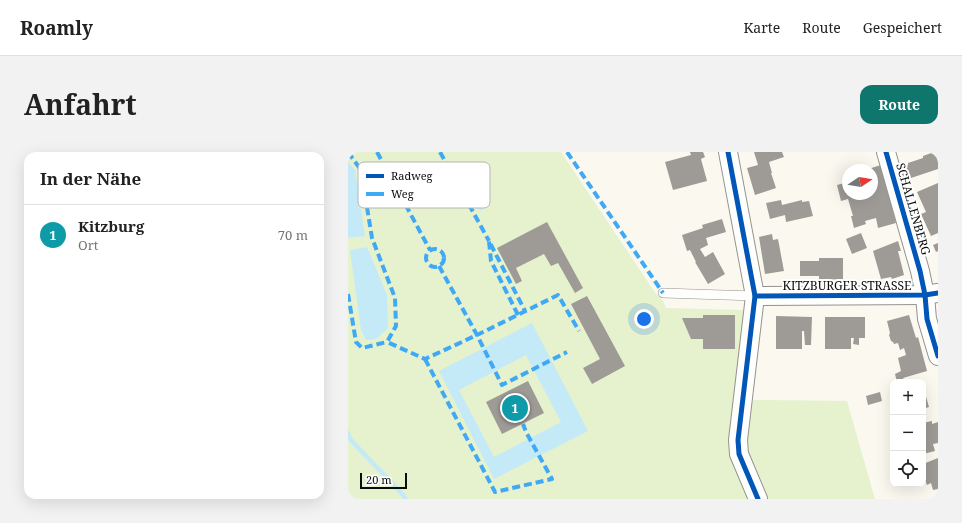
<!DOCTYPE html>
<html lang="de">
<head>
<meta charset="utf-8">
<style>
	body { margin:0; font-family:"Noto Serif",serif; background:#f2f2f2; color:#222 }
	.controls { position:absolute; right:12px; bottom:12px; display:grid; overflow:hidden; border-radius:8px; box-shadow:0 4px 16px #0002 }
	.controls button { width:36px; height:36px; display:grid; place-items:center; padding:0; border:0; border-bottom:1px solid #e0e0e0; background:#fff; color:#222; font:20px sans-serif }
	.compass { position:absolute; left:494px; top:12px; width:36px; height:36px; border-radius:50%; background:#fff; box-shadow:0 4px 16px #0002; rotate:78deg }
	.scale { position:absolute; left:12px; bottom:10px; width:47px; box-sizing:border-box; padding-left:4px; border:2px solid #0c0c0c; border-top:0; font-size:11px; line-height:14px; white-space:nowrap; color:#0c0c0c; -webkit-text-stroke:3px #fff; paint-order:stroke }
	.you { position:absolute; left:296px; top:167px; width:14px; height:14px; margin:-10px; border:3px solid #fff; border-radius:50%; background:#1a73e8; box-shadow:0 0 0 6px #1a73e833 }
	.badge { display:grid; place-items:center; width:26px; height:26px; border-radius:50%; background:#0f766e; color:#fff; font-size:13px; font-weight:700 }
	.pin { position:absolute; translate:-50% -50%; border:2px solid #fff; box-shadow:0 1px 4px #0006 }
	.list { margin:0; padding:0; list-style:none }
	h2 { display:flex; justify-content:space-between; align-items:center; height:52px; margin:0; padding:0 16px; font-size:17px }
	h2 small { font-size:13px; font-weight:400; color:#767676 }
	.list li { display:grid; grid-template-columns:26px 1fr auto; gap:12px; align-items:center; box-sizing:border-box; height:60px; padding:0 16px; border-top:1px solid #e0e0e0 }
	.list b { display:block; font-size:15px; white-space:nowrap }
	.list p { margin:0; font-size:13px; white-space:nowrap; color:#767676 }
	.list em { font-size:13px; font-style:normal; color:#767676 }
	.icon { flex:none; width:22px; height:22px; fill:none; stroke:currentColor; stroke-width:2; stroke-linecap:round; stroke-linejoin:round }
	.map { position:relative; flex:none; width:590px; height:347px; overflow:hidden; border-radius:12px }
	header { display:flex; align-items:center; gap:24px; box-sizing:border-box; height:56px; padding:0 20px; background:#fff; border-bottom:1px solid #e0e0e0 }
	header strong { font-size:19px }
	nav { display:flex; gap:22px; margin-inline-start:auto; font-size:14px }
	.intro { display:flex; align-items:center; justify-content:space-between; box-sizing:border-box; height:96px; padding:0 24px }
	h1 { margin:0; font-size:28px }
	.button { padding:10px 18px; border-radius:12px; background:#0f766e; color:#fff; font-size:14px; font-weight:700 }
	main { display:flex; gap:24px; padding:0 24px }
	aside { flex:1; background:#fff; border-radius:12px; box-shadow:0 4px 16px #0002 }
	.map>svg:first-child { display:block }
	.green { fill:#e6f1ce }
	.water { fill:#c4eaf7; fill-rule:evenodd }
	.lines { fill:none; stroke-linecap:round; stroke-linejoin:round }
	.stream { stroke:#c4eaf7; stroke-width:4.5 }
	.building { fill:#9e9a96 }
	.service-casing { stroke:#94928f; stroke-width:10 }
	.minor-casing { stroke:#94928f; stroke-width:20 }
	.service { stroke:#fefefd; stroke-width:9 }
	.minor { stroke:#fefefd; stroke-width:18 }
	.quiet { stroke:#3fa9f5; stroke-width:4; stroke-dasharray:8 4; stroke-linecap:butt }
	.cycleway-casing { stroke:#fff; stroke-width:8 }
	.cycleway { stroke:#0057b8; stroke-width:5 }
	.labels { text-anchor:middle; stroke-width:4; stroke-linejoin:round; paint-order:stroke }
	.street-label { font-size:12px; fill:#0c0c0c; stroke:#fff }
	.key { fill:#fff; stroke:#b6b6b6; stroke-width:1 }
	.key-label { font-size:11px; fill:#0c0c0c }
</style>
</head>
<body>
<header>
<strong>Roamly</strong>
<nav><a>Karte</a><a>Route</a><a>Gespeichert</a></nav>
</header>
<div class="intro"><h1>Anfahrt</h1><a class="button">Route</a></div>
<main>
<aside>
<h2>In der Nähe<small></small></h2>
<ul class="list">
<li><span class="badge" style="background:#0f9aa8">1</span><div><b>Kitzburg</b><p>Ort</p></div><em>70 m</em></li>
</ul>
</aside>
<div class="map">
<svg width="590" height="347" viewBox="0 0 590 347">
	<rect width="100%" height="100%" fill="#fbf8f0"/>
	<polygon class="green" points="0,0 213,0 306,139 315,149 318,156 397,158 381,291 398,290 405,248 499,249 527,347 0,347"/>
	<g class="water">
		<polygon points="0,10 7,18 17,84 0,86"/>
		<polygon points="131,34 142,53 132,59 122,38"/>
		<polygon points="19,95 39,143 40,176 28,187 18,188 13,178 2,98"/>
		<path d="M184 171 240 279 146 327 91 219ZM178 203 213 270 146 305 111 238Z"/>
	</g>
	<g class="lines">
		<polyline class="stream" points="0,281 2,287 56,344 57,347"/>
	</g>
	<g class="building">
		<polygon points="342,0 355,0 357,5 353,7 359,29 325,38 317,10 343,3"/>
		<polygon points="406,0 434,0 436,5 421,10 424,21 423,21 428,36 407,43 399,16 410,13"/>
		<polygon points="586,0 590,0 590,17 551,30 549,19 560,13 560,11 575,6 575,4"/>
		<polygon points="533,13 548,71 530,76 528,66 517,69 518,72 506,76 503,64 505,64 500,47 493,49 489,33 500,30 500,42 524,42 524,18 517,18"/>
		<polygon points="590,31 590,81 583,84 573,62 578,60 569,40"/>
		<polygon points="433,48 434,53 454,48 454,50 461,49 465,64 438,70 437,63 422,67 418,51"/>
		<polygon points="374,67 378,80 358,86 360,93 352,97 357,105 365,100 377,122 360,132 347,110 348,110 342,98 339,99 334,83 355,76 354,73"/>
		<polygon points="199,70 235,136 227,141 210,111 203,114 196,102 168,116 174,129 168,132 149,96"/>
		<polygon points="513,81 519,96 504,102 498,87"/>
		<polygon points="424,82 425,88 430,87 436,119 417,122 411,85"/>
		<polygon points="550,89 553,99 550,99 556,123 544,127 543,125 533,127 525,99"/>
		<polygon points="590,91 590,99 588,100 585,93"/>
		<polygon points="471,106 495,106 495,127 471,128 471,124 452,124 452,109 471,109"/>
		<polygon points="239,144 277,214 244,232 235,216 252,207 223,152"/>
		<polygon points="355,163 387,163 387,197 355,197 355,187 343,187 334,166 355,166"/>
		<polygon points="561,163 568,186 570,185 579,219 555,226 556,229 549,230 547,222 553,219 550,206 558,203 556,196 552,198 550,191 546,192 545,190 543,189 541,183 542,181 539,169"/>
		<polygon points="428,164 464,165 463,193 457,193 456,179 454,179 454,197 428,197"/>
		<polygon points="477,165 517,165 517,186 511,186 511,193 505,192 506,186 503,186 503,197 477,197"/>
		<polygon points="180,229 196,261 154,282 138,250"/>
		<polygon points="575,234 581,255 575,257"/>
		<polygon points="532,240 534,249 520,253 518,244"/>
		<polygon points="584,269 584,272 590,270 590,291 585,292 587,299 575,302 575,271"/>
		<polygon points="590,306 590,337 585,338 583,331 579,333 575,323 575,312"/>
	</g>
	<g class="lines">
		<defs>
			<polyline id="service" points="315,141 407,144"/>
			<g id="minor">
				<polyline points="380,0 407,144 390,288 391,302 410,347"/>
				<polyline points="538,0 572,119 577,143 579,167 590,204"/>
				<polyline points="407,144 577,143 590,141"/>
			</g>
		</defs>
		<use href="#service" class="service-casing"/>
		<use href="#minor" class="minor-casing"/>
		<use href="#service" class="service"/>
		<use href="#minor" class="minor"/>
		<g class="quiet">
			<polyline points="0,0 13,18 24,86 47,146 48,174 39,190 77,207 129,183 210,143 231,179"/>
			<polyline points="29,0 82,98"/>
			<polyline points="92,0 141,89"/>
			<polyline points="219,0 315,141"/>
			<circle cx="87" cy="106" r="9"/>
			<polyline points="91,114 129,183 154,233 219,200"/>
			<polyline points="0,142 8,190 14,196 39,190"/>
			<polyline points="170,163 143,109 141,89 177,159"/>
			<polyline points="77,207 147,340 204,327 178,280 175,272"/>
		</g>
		<defs>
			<g id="cycleway">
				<polyline points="380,0 407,144 390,288 391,302 410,347"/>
				<polyline points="538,0 572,119 577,143 579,167 590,204"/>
				<polyline points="407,144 577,143 590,141"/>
			</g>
		</defs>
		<use href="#cycleway" class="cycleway-casing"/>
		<use href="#cycleway" class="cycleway"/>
	</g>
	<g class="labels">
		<g class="street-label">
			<text transform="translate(565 57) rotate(74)" y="4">SCHALLENBERG</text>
			<text x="499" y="138">KITZBURGER STRASSE</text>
		</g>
	</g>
	<rect x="10" y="10" width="132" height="46" rx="6" class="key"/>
	<rect x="18" y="22" width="18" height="4" fill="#0057b8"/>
	<rect x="18" y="40" width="18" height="4" fill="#3fa9f5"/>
	<g class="key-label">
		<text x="43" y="28">Radweg</text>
		<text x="43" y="46">Weg</text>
	</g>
</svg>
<div class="controls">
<button>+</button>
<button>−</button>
<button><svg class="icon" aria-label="locate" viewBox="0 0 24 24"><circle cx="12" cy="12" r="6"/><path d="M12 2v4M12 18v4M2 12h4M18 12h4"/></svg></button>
</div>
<svg class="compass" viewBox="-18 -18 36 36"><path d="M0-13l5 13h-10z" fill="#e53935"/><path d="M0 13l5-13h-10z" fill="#767676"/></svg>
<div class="scale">20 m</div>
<div class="you"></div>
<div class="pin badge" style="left:167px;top:256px;background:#0f9aa8">1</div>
</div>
</main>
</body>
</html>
